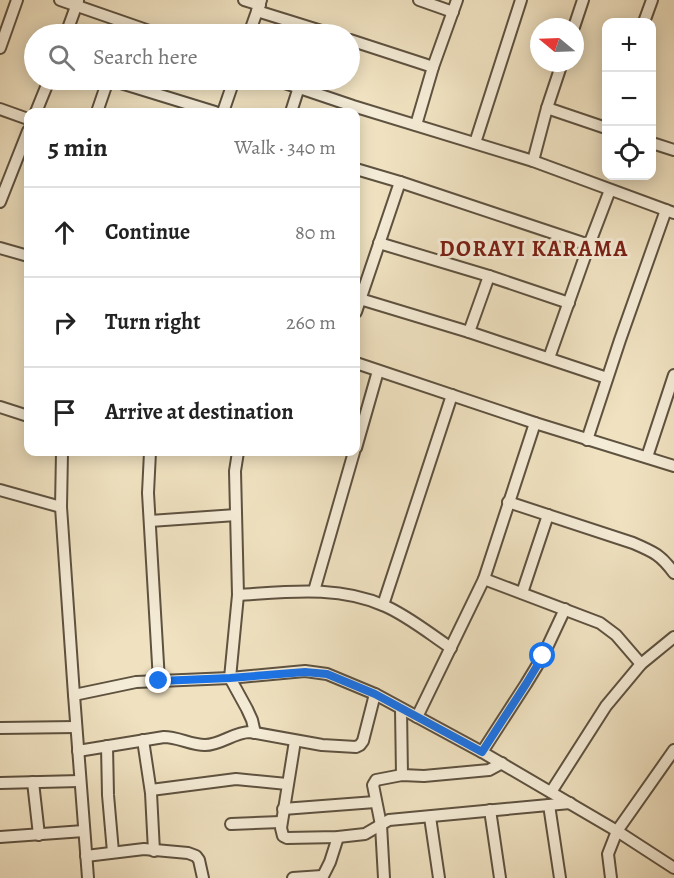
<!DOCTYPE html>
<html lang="en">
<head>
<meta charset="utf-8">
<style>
	body { margin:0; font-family:Alegreya,serif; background:#f2f2f2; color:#222 }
	.controls { position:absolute; right:18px; top:18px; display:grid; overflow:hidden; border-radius:12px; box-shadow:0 3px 15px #0003 }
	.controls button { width:54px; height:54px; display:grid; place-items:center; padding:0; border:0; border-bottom:2px solid #e0e0e0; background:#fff; color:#222; font:30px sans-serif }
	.compass { position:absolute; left:530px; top:18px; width:54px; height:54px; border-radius:50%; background:#fff; box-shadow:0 3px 15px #0003; rotate:289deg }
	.stop { position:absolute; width:18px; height:18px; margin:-14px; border:4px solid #1a73e8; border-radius:50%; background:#fff }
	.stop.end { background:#1a73e8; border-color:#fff; box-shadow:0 2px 6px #0008 }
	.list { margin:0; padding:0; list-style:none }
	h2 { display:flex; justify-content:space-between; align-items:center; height:78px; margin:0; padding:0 24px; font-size:26px }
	h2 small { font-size:20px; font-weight:400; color:#767676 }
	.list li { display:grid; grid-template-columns:39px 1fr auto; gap:18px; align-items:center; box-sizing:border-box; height:90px; padding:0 24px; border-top:2px solid #e0e0e0 }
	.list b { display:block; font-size:22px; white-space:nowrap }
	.list em { font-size:20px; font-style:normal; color:#767676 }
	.icon { flex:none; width:33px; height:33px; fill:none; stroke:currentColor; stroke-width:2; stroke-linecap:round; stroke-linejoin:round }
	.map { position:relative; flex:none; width:674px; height:878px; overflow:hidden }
	.search { position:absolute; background:#fff; box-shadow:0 3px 15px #0003; left:24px; top:24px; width:336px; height:66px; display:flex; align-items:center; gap:15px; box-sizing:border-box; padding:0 21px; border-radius:33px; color:#767676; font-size:22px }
	.panel { position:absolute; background:#fff; box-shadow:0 3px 15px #0003; left:24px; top:108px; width:336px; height:348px; border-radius:12px }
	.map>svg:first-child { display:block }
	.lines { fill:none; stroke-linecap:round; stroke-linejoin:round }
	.street-casing { stroke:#5e5240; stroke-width:14 }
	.street { stroke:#f5ecd7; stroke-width:10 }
	.route { stroke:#1a73e8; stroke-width:8 }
	.labels { text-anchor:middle; stroke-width:6; stroke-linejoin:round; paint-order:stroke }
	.district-label { font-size:22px; font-weight:bold; letter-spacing:1.5px; fill:#7a1f14; stroke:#f5ecd7 }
</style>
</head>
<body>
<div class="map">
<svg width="674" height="878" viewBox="0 0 674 878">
	<rect width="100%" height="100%" fill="#f0e2c1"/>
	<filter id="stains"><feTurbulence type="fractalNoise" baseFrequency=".00333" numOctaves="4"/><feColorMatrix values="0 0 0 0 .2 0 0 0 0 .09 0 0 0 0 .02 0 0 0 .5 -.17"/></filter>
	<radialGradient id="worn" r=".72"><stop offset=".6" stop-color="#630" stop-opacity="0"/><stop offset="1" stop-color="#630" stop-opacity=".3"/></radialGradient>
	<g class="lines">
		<defs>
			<g id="street">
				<polyline points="60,0 158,34"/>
				<polyline points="244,0 260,5"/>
				<polyline points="419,0 453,12"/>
				<polyline points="257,11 331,34"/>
				<polyline points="644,22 652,0"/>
				<polyline points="574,27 583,0"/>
				<polyline points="66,34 78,1"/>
				<polyline points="249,34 261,0"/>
				<polyline points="350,40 433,67"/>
				<polyline points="0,48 17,0"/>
				<polyline points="111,80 215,112"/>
				<polyline points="276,80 353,106 533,161 674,213"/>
				<polyline points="547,108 606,128"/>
				<polyline points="0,109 28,119"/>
				<polyline points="36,112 49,80"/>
				<polyline points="97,112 108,80"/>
				<polyline points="223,112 234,80"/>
				<polyline points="291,112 299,87"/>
				<polyline points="416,125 433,67 457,0"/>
				<polyline points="475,143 521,0"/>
				<polyline points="652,143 674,150"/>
				<polyline points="533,161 547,108 562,63"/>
				<polyline points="356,169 400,182 589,245"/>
				<polyline points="0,202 28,131"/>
				<polyline points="379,243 489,276 569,303"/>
				<polyline points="0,248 28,256"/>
				<polyline points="360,299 469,332 607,378"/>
				<polyline points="356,312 400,182"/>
				<polyline points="469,332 489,276"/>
				<polyline points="549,358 589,245 610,190"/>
				<polyline points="356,363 535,423 674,466"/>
				<polyline points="0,407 28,416"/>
				<polyline points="587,440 620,340 666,210"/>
				<polyline points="356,448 378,371"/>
				<polyline points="62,452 61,507 74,695 88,878"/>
				<polyline points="150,452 148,493 159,681"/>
				<polyline points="238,452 235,471 238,595 230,678 247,709 252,720 255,733"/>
				<polyline points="647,457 674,375"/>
				<polyline points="0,490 61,507"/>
				<path d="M508 502 633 543C654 552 661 555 674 573"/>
				<polyline points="150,521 236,515"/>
				<polyline points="484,579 600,623 616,635 641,664"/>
				<polyline points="314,591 354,452"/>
				<polyline points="522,593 548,515"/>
				<path d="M238 595C287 592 338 585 385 606 408 616 430 634 451 648"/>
				<polyline points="383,605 452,395"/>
				<polyline points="74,695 136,682 230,678 305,671 327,674 375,694 482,752 617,831 674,868"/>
				<polyline points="401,709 402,775"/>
				<polyline points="417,717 484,579 535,423"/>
				<polyline points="0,728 76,727"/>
				<polyline points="143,740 151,793 154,851"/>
				<polyline points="295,741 281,828 283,836 287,838 338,837 365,834 389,820 570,803"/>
				<polyline points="107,746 108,795 113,852"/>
				<path d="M78 751 164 737C178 737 191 745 205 745 221 745 234 732 250 732L322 745 356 747 360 745 363 741 375 694"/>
				<polyline points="482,752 526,684 543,656 565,609"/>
				<polyline points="33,782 39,835"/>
				<polyline points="0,783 80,781"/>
				<polyline points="151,790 236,779 287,784"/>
				<polyline points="551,792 606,706 641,664 674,637"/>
				<polyline points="549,805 560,878"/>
				<polyline points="283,809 375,802"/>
				<polyline points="490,810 500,878"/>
				<polyline points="430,817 439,878"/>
				<polyline points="231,824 281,822"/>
				<polyline points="0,837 84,831"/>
				<polyline points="86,856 144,849 188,853 196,856 199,860 203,878"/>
				<polyline points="293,878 322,876"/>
				<polyline points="322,878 330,862 338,837"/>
				<polyline points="384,878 381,825 373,785 376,780 402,775 424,776 489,770 502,763"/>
				<polyline points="611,878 608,854 617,831 674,750"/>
			</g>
		</defs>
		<use href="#street" class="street-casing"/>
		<use href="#street" class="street"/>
	</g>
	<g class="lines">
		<polyline class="route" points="159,681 230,678 305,672 327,674 375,694 482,752 526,684 543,656"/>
	</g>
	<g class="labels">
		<g class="district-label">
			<text x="534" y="256">DORAYI KARAMA</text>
		</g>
	</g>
	<rect width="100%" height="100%" filter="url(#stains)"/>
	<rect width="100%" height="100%" fill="url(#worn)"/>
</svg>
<div class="controls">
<button>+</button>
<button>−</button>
<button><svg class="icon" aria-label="locate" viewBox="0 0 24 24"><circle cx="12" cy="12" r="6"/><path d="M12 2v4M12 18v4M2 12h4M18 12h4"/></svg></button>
</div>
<svg class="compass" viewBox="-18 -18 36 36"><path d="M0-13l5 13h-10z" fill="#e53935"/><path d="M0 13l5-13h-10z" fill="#767676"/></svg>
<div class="stop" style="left:543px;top:656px"></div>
<div class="stop end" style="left:159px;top:681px"></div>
<div class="search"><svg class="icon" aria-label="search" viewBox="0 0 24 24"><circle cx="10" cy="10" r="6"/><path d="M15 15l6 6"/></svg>Search here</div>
<section class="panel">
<h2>5 min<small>Walk · 340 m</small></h2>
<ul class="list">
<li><svg class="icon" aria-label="ahead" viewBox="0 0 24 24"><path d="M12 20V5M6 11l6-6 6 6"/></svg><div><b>Continue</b></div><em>80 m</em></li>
<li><svg class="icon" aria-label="right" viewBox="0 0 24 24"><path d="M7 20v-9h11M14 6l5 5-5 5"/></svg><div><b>Turn right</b></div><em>260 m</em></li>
<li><svg class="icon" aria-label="arrive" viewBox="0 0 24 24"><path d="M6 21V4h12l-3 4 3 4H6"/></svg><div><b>Arrive at destination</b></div></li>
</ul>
</section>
</div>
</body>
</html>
